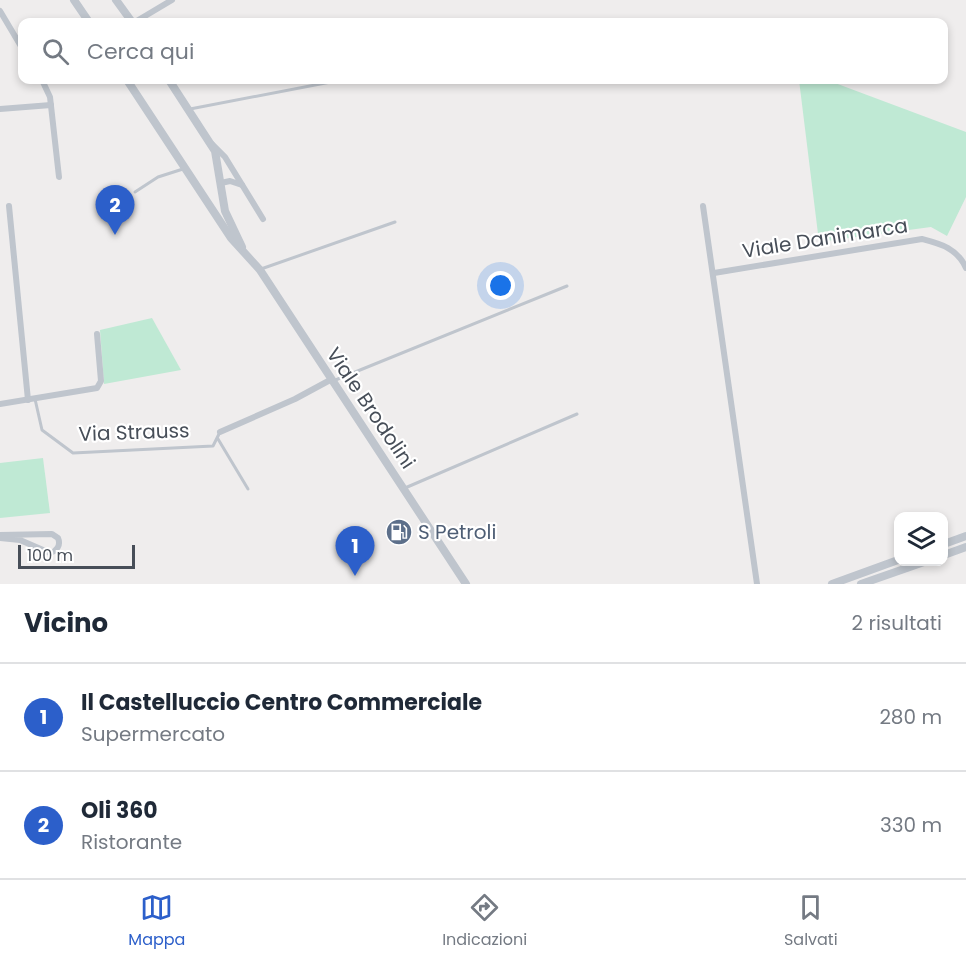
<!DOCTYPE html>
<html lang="it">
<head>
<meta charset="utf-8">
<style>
	body { margin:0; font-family:Poppins,sans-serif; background:#f2f2f3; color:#1f2937 }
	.controls { position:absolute; right:18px; bottom:18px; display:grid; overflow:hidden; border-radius:12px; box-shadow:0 3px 9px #0003 }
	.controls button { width:54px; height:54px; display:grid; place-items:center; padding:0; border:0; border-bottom:2px solid #e0e1e3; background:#fff; color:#1f2937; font:30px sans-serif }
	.scale { position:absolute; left:18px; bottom:15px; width:117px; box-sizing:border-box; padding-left:6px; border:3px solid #474e58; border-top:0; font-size:16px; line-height:21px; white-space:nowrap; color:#474e58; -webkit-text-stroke:4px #fff; paint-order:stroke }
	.you { position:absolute; left:501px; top:286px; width:21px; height:21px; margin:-15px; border:4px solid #fff; border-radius:50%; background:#1a73e8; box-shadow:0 0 0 9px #1a73e833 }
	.badge { display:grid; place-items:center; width:39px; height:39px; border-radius:50%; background:#2c5fca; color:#fff; font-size:20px; font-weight:700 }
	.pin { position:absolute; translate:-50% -50px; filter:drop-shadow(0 2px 3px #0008) }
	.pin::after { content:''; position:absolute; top:32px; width:21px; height:18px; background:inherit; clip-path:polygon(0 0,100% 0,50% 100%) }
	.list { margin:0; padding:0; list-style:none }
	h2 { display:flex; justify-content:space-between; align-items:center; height:78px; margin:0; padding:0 24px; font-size:26px }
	h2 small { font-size:20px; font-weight:400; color:#747a83 }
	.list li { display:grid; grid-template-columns:39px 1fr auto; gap:18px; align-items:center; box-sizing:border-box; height:108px; padding:0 24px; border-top:2px solid #e0e1e3 }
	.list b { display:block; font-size:22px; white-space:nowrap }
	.list p { margin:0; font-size:20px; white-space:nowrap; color:#747a83 }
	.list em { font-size:20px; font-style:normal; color:#747a83 }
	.icon { flex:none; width:33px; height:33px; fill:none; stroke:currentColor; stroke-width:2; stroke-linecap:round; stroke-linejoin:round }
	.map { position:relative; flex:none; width:966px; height:584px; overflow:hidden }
	.search { position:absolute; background:#fff; box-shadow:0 3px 9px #0003; left:18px; right:18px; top:18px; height:66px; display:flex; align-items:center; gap:15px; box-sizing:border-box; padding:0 21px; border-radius:12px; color:#747a83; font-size:22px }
	.sheet { height:294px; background:#fff }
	nav { display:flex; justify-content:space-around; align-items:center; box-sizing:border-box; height:84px; border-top:2px solid #e0e1e3; background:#fff; font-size:16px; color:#747a83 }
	nav a { display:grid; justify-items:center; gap:3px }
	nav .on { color:#2c5fca }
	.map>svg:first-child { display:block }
	.green { fill:#bfe9d4 }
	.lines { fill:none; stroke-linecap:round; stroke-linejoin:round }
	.service { stroke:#bfc5cd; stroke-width:3 }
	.minor { stroke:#bfc5cd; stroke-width:6 }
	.tertiary { stroke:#bfc5cd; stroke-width:8 }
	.labels { text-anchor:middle; stroke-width:4.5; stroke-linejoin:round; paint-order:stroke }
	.street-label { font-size:20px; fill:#474e58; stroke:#fff }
	.service-label { font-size:20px; fill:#4e5e75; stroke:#fff; text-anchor:start }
</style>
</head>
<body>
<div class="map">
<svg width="966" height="584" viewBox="0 0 966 584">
	<rect width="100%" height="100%" fill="#efeded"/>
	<g class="green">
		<polygon points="799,80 827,80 966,132 966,197 947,236 931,227 819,242"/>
		<polygon points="152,318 181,370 104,384 100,330"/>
		<polygon points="43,458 50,513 0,518 0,463"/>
	</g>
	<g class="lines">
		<g class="service">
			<polyline points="190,109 341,80"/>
			<polyline points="135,192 158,177 183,169"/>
			<polyline points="261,269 395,222"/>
			<polyline points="333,381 567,286"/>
			<polyline points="35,399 42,430 73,453 213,446 220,432"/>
			<polyline points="218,439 248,489"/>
			<polyline points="405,488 577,414"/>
		</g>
		<g class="minor">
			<polyline points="0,11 22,48"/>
			<polyline points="135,22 172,0"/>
			<polyline points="42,80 50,97 59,177"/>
			<polyline points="0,109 51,105"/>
			<polyline points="212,144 225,157 263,219"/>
			<polyline points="221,183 230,181 242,185"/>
			<polyline points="9,206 28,400"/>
			<polyline points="703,206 757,584"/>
			<path d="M714 273 922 239C941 244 957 248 966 268"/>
			<polyline points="0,404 97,388 101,381 97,334"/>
			<polyline points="220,432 295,399 332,379"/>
			<path d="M0 535 52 534 58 538C61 545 57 551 50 553L20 540 0 538"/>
		</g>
		<g class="tertiary">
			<polyline points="74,0 89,22"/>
			<polyline points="116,0 132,22"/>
			<polyline points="127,80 231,238 260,270 466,584"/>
			<polyline points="169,80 215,151 225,211 242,247"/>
			<polyline points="944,544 966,536"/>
			<polyline points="944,555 966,547"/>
			<polyline points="832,584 898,560"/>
			<polyline points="861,584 924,562"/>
		</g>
	</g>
	<defs>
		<symbol id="fuel-disc" viewBox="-11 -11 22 22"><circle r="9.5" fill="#5c6f8a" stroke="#fff"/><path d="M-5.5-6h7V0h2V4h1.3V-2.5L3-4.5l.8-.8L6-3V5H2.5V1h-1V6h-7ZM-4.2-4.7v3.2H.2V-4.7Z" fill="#fff"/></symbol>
	</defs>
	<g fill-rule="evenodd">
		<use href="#fuel-disc" x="384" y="517" width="30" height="30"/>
	</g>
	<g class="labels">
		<g class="street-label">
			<text transform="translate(825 238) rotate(-9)" y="7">Viale Danimarca</text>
			<text transform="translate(371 408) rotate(56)" y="7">Viale Brodolini</text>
			<text transform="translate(134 432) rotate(-2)" y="7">Via Strauss</text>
		</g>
		<g class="service-label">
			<text x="418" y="539">S Petroli</text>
		</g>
	</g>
</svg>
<div class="controls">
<button><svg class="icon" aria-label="layers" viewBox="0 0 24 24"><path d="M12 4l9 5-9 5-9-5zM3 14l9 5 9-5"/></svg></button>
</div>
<div class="scale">100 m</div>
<div class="you"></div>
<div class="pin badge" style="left:355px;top:576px">1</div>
<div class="pin badge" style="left:115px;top:235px">2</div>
<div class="search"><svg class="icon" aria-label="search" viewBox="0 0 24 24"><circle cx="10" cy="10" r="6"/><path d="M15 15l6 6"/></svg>Cerca qui</div>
</div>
<section class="sheet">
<h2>Vicino<small>2 risultati</small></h2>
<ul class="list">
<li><span class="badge">1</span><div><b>Il Castelluccio Centro Commerciale</b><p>Supermercato</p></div><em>280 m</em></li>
<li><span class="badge">2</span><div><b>Oli 360</b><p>Ristorante</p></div><em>330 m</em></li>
</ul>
</section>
<nav>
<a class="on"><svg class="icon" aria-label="map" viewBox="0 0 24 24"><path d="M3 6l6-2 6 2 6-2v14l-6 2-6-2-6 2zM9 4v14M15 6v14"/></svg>Mappa</a>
<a><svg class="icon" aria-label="directions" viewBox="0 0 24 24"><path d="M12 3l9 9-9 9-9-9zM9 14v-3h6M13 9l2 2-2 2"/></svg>Indicazioni</a>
<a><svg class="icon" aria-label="saved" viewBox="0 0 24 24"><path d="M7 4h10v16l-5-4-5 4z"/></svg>Salvati</a>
</nav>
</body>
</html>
